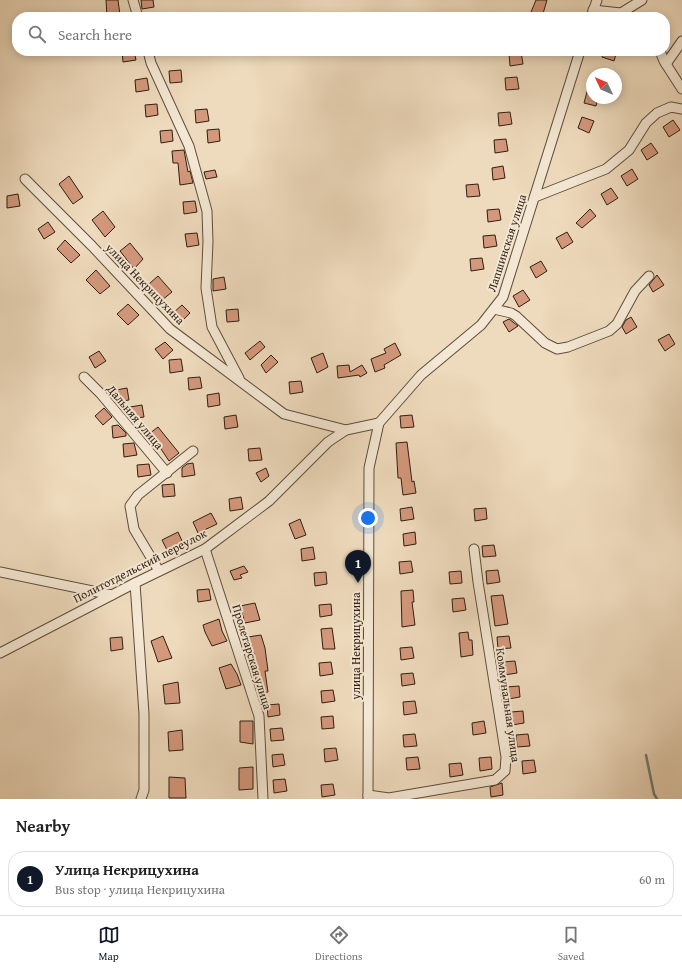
<!DOCTYPE html>
<html lang="en">
<head>
<meta charset="utf-8">
<style>
	body { margin:0; font-family:"Gentium Book Plus",serif; background:#f6f6f6; color:#222 }
	.compass { position:absolute; left:586px; top:68px; width:36px; height:36px; border-radius:50%; background:#fff; box-shadow:0 2px 10px #0003; rotate:314deg }
	.you { position:absolute; left:368px; top:518px; width:14px; height:14px; margin:-10px; border:3px solid #fff; border-radius:50%; background:#1a73e8; box-shadow:0 0 0 6px #1a73e833 }
	.badge { display:grid; place-items:center; width:26px; height:26px; border-radius:50%; background:#111827; color:#fff; font-size:13px; font-weight:700 }
	.pin { position:absolute; translate:-50% -33px; filter:drop-shadow(0 1px 2px #0008) }
	.pin::after { content:''; position:absolute; top:21px; width:14px; height:12px; background:inherit; clip-path:polygon(0 0,100% 0,50% 100%) }
	.list { margin:0; padding:0; list-style:none }
	h2 { display:flex; justify-content:space-between; align-items:center; height:52px; margin:0; padding:0 16px; font-size:17px }
	h2 small { font-size:13px; font-weight:400; color:#767676 }
	.list li { display:grid; grid-template-columns:26px 1fr auto; gap:12px; align-items:center; box-sizing:border-box; height:56px; margin:0 8px 8px; padding:0 8px; border:1px solid #e0e0e0; border-radius:16px }
	.list b { display:block; font-size:15px; white-space:nowrap }
	.list p { margin:0; font-size:13px; white-space:nowrap; color:#767676 }
	.list em { font-size:13px; font-style:normal; color:#767676 }
	.icon { flex:none; width:22px; height:22px; fill:none; stroke:currentColor; stroke-width:2; stroke-linecap:round; stroke-linejoin:round }
	.map { position:relative; flex:none; width:682px; height:799px; overflow:hidden }
	.search { position:absolute; background:#fff; box-shadow:0 2px 10px #0003; left:12px; right:12px; top:12px; height:44px; display:flex; align-items:center; gap:10px; box-sizing:border-box; padding:0 14px; border-radius:16px; color:#767676; font-size:15px }
	.sheet { height:116px; background:#fff }
	nav { display:flex; justify-content:space-around; align-items:center; box-sizing:border-box; height:56px; border-top:1px solid #e0e0e0; background:#fff; font-size:11px; color:#767676 }
	nav a { display:grid; justify-items:center; gap:2px }
	nav .on { color:#111827 }
	.map>svg:first-child { display:block }
	.lines { fill:none; stroke-linecap:round; stroke-linejoin:round }
	.stream { stroke:#6f7c74; stroke-width:2.5 }
	.building { fill:#d4987c; stroke:#2e1f12 }
	.minor-casing { stroke:#5e4e3c; stroke-width:11 }
	.minor { stroke:#f4e7d3; stroke-width:9 }
	.labels { text-anchor:middle; stroke-width:4; stroke-linejoin:round; paint-order:stroke }
	.street-label { font-size:12px; fill:#2e1f12; stroke:#f4e7d3 }
</style>
</head>
<body>
<div class="map">
<svg width="682" height="799" viewBox="0 0 682 799">
	<rect width="100%" height="100%" fill="#eedabc"/>
	<filter id="stains"><feTurbulence type="fractalNoise" baseFrequency=".005" numOctaves="4"/><feColorMatrix values="0 0 0 0 .2 0 0 0 0 .09 0 0 0 0 .02 0 0 0 .5 -.17"/></filter>
	<radialGradient id="worn" r=".72"><stop offset=".6" stop-color="#630" stop-opacity="0"/><stop offset="1" stop-color="#630" stop-opacity=".3"/></radialGradient>
	<g class="lines">
		<polyline class="stream" points="646,755 654,794 657,799"/>
	</g>
	<g class="building">
		<polygon points="106,0 118,0 120,15 107,17"/>
		<polygon points="141,0 153,0 154,7 142,9"/>
		<polygon points="536,0 547,0 542,17 529,17"/>
		<polygon points="122,51 134,51 136,60 123,62"/>
		<polygon points="604,51 617,51 614,61 602,57"/>
		<polygon points="521,52 523,64 510,66 509,53"/>
		<polygon points="181,70 182,82 170,83 169,71"/>
		<polygon points="517,77 519,89 506,90 505,78"/>
		<polygon points="147,78 149,90 136,92 135,80"/>
		<polygon points="590,81 592,81 592,98 598,98 596,106 584,103"/>
		<polygon points="157,104 158,115 146,117 145,105"/>
		<polygon points="207,109 209,121 196,123 195,110"/>
		<polygon points="510,112 512,124 499,126 498,113"/>
		<polygon points="582,117 594,121 589,133 578,128"/>
		<polygon points="673,120 680,130 669,137 663,127"/>
		<polygon points="219,129 220,141 208,143 207,130"/>
		<polygon points="172,130 173,141 161,143 160,131"/>
		<polygon points="506,139 508,151 495,153 494,140"/>
		<polygon points="651,143 658,153 647,160 641,150"/>
		<polygon points="184,150 188,172 190,171 193,183 180,185 178,163 173,163 172,151"/>
		<polygon points="503,166 505,178 493,180 492,168"/>
		<polygon points="632,169 638,179 627,186 621,176"/>
		<polygon points="215,170 217,177 206,179 204,172"/>
		<polygon points="69,176 83,197 73,204 59,184"/>
		<polygon points="478,184 480,196 467,197 466,185"/>
		<polygon points="611,188 618,198 607,205 601,194"/>
		<polygon points="18,194 20,206 7,208 7,196"/>
		<polygon points="195,201 197,212 184,214 183,202"/>
		<polygon points="499,209 501,220 488,222 487,210"/>
		<polygon points="590,209 596,216 582,228 576,223"/>
		<polygon points="103,211 115,227 105,237 92,220"/>
		<polygon points="48,222 55,232 44,239 38,229"/>
		<polygon points="567,232 573,242 562,249 556,238"/>
		<polygon points="197,233 199,245 187,247 185,234"/>
		<polygon points="495,235 497,246 484,248 483,236"/>
		<polygon points="65,240 80,255 71,263 57,249"/>
		<polygon points="130,243 143,259 134,269 120,251"/>
		<polygon points="482,258 484,269 471,271 470,259"/>
		<polygon points="541,261 547,271 536,278 530,267"/>
		<polygon points="96,270 110,286 100,294 86,280"/>
		<polygon points="657,275 664,285 653,292 649,285"/>
		<polygon points="158,276 172,292 162,300 149,284"/>
		<polygon points="224,277 226,289 213,291 213,279"/>
		<polygon points="523,290 530,300 519,307 513,296"/>
		<polygon points="128,304 139,315 128,325 117,314"/>
		<polygon points="182,305 190,313 181,322 173,313"/>
		<polygon points="238,309 239,321 227,322 226,310"/>
		<polygon points="631,317 637,327 626,334 622,327 626,320"/>
		<polygon points="509,319 518,326 509,332 503,322"/>
		<polygon points="669,334 675,344 665,351 658,340"/>
		<polygon points="260,341 265,347 250,360 245,353"/>
		<polygon points="165,342 173,350 163,359 155,349"/>
		<polygon points="395,343 401,355 384,365 385,368 375,372 371,359 386,353 384,349"/>
		<polygon points="99,351 106,361 95,368 89,357"/>
		<polygon points="323,353 328,367 317,373 311,358"/>
		<polygon points="271,355 278,362 266,373 261,365"/>
		<polygon points="181,359 183,371 170,373 169,360"/>
		<polygon points="349,365 350,372 362,365 367,373 360,377 359,375 338,378 337,366"/>
		<polygon points="200,377 202,388 189,390 188,378"/>
		<polygon points="301,381 303,392 290,394 289,382"/>
		<polygon points="127,388 129,400 116,402 116,390"/>
		<polygon points="219,393 220,405 208,407 207,395"/>
		<polygon points="142,405 144,417 131,419 130,407"/>
		<polygon points="104,408 112,417 103,425 95,416"/>
		<polygon points="236,415 238,427 225,429 224,417"/>
		<polygon points="412,415 414,427 401,428 400,416"/>
		<polygon points="118,425 126,433 126,436 113,438 112,426"/>
		<polygon points="158,427 179,453 169,461 157,443 155,444 149,434"/>
		<polygon points="407,442 412,482 414,481 416,493 403,495 401,478 398,478 396,443"/>
		<polygon points="134,443 137,455 124,457 123,444"/>
		<polygon points="260,448 262,460 249,461 248,449"/>
		<polygon points="193,463 195,475 182,477 182,468 187,464"/>
		<polygon points="149,464 151,475 138,477 137,465"/>
		<polygon points="266,468 269,476 261,482 256,473"/>
		<polygon points="174,484 175,496 163,497 162,485"/>
		<polygon points="241,497 243,509 230,511 229,499"/>
		<polygon points="412,507 414,519 401,521 400,509"/>
		<polygon points="486,508 487,519 475,521 474,509"/>
		<polygon points="211,513 217,524 198,533 193,522"/>
		<polygon points="300,519 306,535 295,539 289,524"/>
		<polygon points="178,532 183,543 168,552 162,540"/>
		<polygon points="415,532 416,544 404,546 403,534"/>
		<polygon points="494,545 496,556 483,557 482,546"/>
		<polygon points="313,547 315,559 302,561 301,549"/>
		<polygon points="411,561 413,572 400,574 399,562"/>
		<polygon points="244,566 248,572 240,575 242,578 234,580 230,571"/>
		<polygon points="498,570 500,582 487,584 486,571"/>
		<polygon points="461,571 462,583 450,584 449,572"/>
		<polygon points="326,572 327,584 315,586 314,573"/>
		<polygon points="209,589 211,600 198,602 197,590"/>
		<polygon points="413,590 414,602 412,602 415,625 402,627 401,591"/>
		<polygon points="503,595 508,624 495,626 491,596"/>
		<polygon points="464,598 466,610 453,612 452,599"/>
		<polygon points="255,603 260,620 245,623 240,606"/>
		<polygon points="331,604 332,615 320,617 319,605"/>
		<polygon points="219,619 222,631 227,641 212,646 205,632 203,625"/>
		<polygon points="332,628 335,649 323,649 321,629"/>
		<polygon points="468,632 469,640 472,640 473,655 461,657 459,633"/>
		<polygon points="261,635 265,648 268,671 265,671 268,692 258,694 254,682 256,682 254,653 252,654 248,637"/>
		<polygon points="163,636 172,658 158,662 151,641"/>
		<polygon points="509,636 511,648 498,649 497,637"/>
		<polygon points="122,637 123,649 111,651 110,638"/>
		<polygon points="412,647 414,658 401,660 400,648"/>
		<polygon points="515,661 517,673 504,675 503,662"/>
		<polygon points="331,662 333,674 320,676 319,663"/>
		<polygon points="231,664 237,674 241,685 226,689 219,668"/>
		<polygon points="413,673 415,684 402,686 401,674"/>
		<polygon points="178,682 180,703 165,704 163,685"/>
		<polygon points="519,686 520,697 508,699 507,687"/>
		<polygon points="333,690 335,701 322,703 321,691"/>
		<polygon points="415,701 417,713 404,715 403,702"/>
		<polygon points="279,704 280,715 268,717 267,705"/>
		<polygon points="523,711 524,723 512,725 511,712"/>
		<polygon points="333,716 334,728 322,729 321,717"/>
		<polygon points="240,721 253,721 253,744 240,742"/>
		<polygon points="484,721 486,733 473,735 472,723"/>
		<polygon points="282,728 284,740 271,741 270,729"/>
		<polygon points="182,730 183,750 169,751 168,732"/>
		<polygon points="415,734 417,746 404,747 403,735"/>
		<polygon points="528,734 530,746 517,747 516,735"/>
		<polygon points="336,748 338,760 325,762 324,749"/>
		<polygon points="283,754 285,765 273,767 272,755"/>
		<polygon points="418,757 420,769 407,770 406,758"/>
		<polygon points="491,757 492,769 480,771 479,758"/>
		<polygon points="534,760 536,772 523,774 522,761"/>
		<polygon points="461,763 463,775 450,777 449,764"/>
		<polygon points="253,767 253,789 239,790 239,768"/>
		<polygon points="169,777 185,778 186,798 169,798"/>
		<polygon points="285,779 287,791 274,793 273,780"/>
		<polygon points="502,783 503,795 491,797 490,787"/>
		<polygon points="333,784 335,795 322,797 321,785"/>
	</g>
	<g class="lines">
		<defs>
			<g id="minor">
				<polyline points="133,0 138,17"/>
				<polyline points="593,10 621,13 631,17"/>
				<polyline points="621,13 642,0"/>
				<polyline points="591,17 597,0"/>
				<polyline points="148,51 151,63 189,146 207,211 208,242 206,288 212,327 239,378"/>
				<polyline points="660,51 664,61 682,89"/>
				<polyline points="666,64 682,41"/>
				<polyline points="25,179 92,246 170,329 284,414 346,430"/>
				<polyline points="535,197 606,169 629,150 646,123 657,113 671,107 682,109"/>
				<polyline points="494,309 511,313 516,316 545,343 557,349 568,347 609,331 617,324 635,291 649,276"/>
				<polyline points="84,377 101,394 167,473"/>
				<polyline points="205,549 259,716 263,799"/>
				<polyline points="159,571 134,529 130,506 138,495 193,451"/>
				<polyline points="0,572 112,595"/>
				<polyline points="135,583 144,714 144,790 141,799"/>
				<polyline points="0,653 135,583 205,549 269,501 328,442 346,430 379,423"/>
				<polyline points="368,795 389,798 495,780 505,771 506,757 478,582 474,549"/>
				<polyline points="368,799 369,468 379,423 421,375 481,325 503,297 580,51"/>
			</g>
		</defs>
		<use href="#minor" class="minor-casing"/>
		<use href="#minor" class="minor"/>
	</g>
	<g class="labels">
		<g class="street-label">
			<text transform="translate(507 243) rotate(-72)" y="4">Лапшинская улица</text>
			<text transform="translate(145 284) rotate(46)" y="4">улица Некрицухина</text>
			<text transform="translate(135 417) rotate(50)" y="4">Дальняя улица</text>
			<text transform="translate(140 566) rotate(-27)" y="4">Политотдельский переулок</text>
			<text transform="translate(356 646) rotate(-90)" y="4">улица Некрицухина</text>
			<text transform="translate(252 657) rotate(73)" y="4">Пролетарская улица</text>
			<text transform="translate(508 705) rotate(82)" y="4">Коммунальная улица</text>
		</g>
	</g>
	<rect width="100%" height="100%" filter="url(#stains)"/>
	<rect width="100%" height="100%" fill="url(#worn)"/>
</svg>
<svg class="compass" viewBox="-18 -18 36 36"><path d="M0-13l5 13h-10z" fill="#e53935"/><path d="M0 13l5-13h-10z" fill="#767676"/></svg>
<div class="you"></div>
<div class="pin badge" style="left:358px;top:583px">1</div>
<div class="search"><svg class="icon" aria-label="search" viewBox="0 0 24 24"><circle cx="10" cy="10" r="6"/><path d="M15 15l6 6"/></svg>Search here</div>
</div>
<section class="sheet">
<h2>Nearby<small></small></h2>
<ul class="list">
<li><span class="badge">1</span><div><b>Улица Некрицухина</b><p>Bus stop · улица Некрицухина</p></div><em>60 m</em></li>
</ul>
</section>
<nav>
<a class="on"><svg class="icon" aria-label="map" viewBox="0 0 24 24"><path d="M3 6l6-2 6 2 6-2v14l-6 2-6-2-6 2zM9 4v14M15 6v14"/></svg>Map</a>
<a><svg class="icon" aria-label="directions" viewBox="0 0 24 24"><path d="M12 3l9 9-9 9-9-9zM9 14v-3h6M13 9l2 2-2 2"/></svg>Directions</a>
<a><svg class="icon" aria-label="saved" viewBox="0 0 24 24"><path d="M7 4h10v16l-5-4-5 4z"/></svg>Saved</a>
</nav>
</body>
</html>
